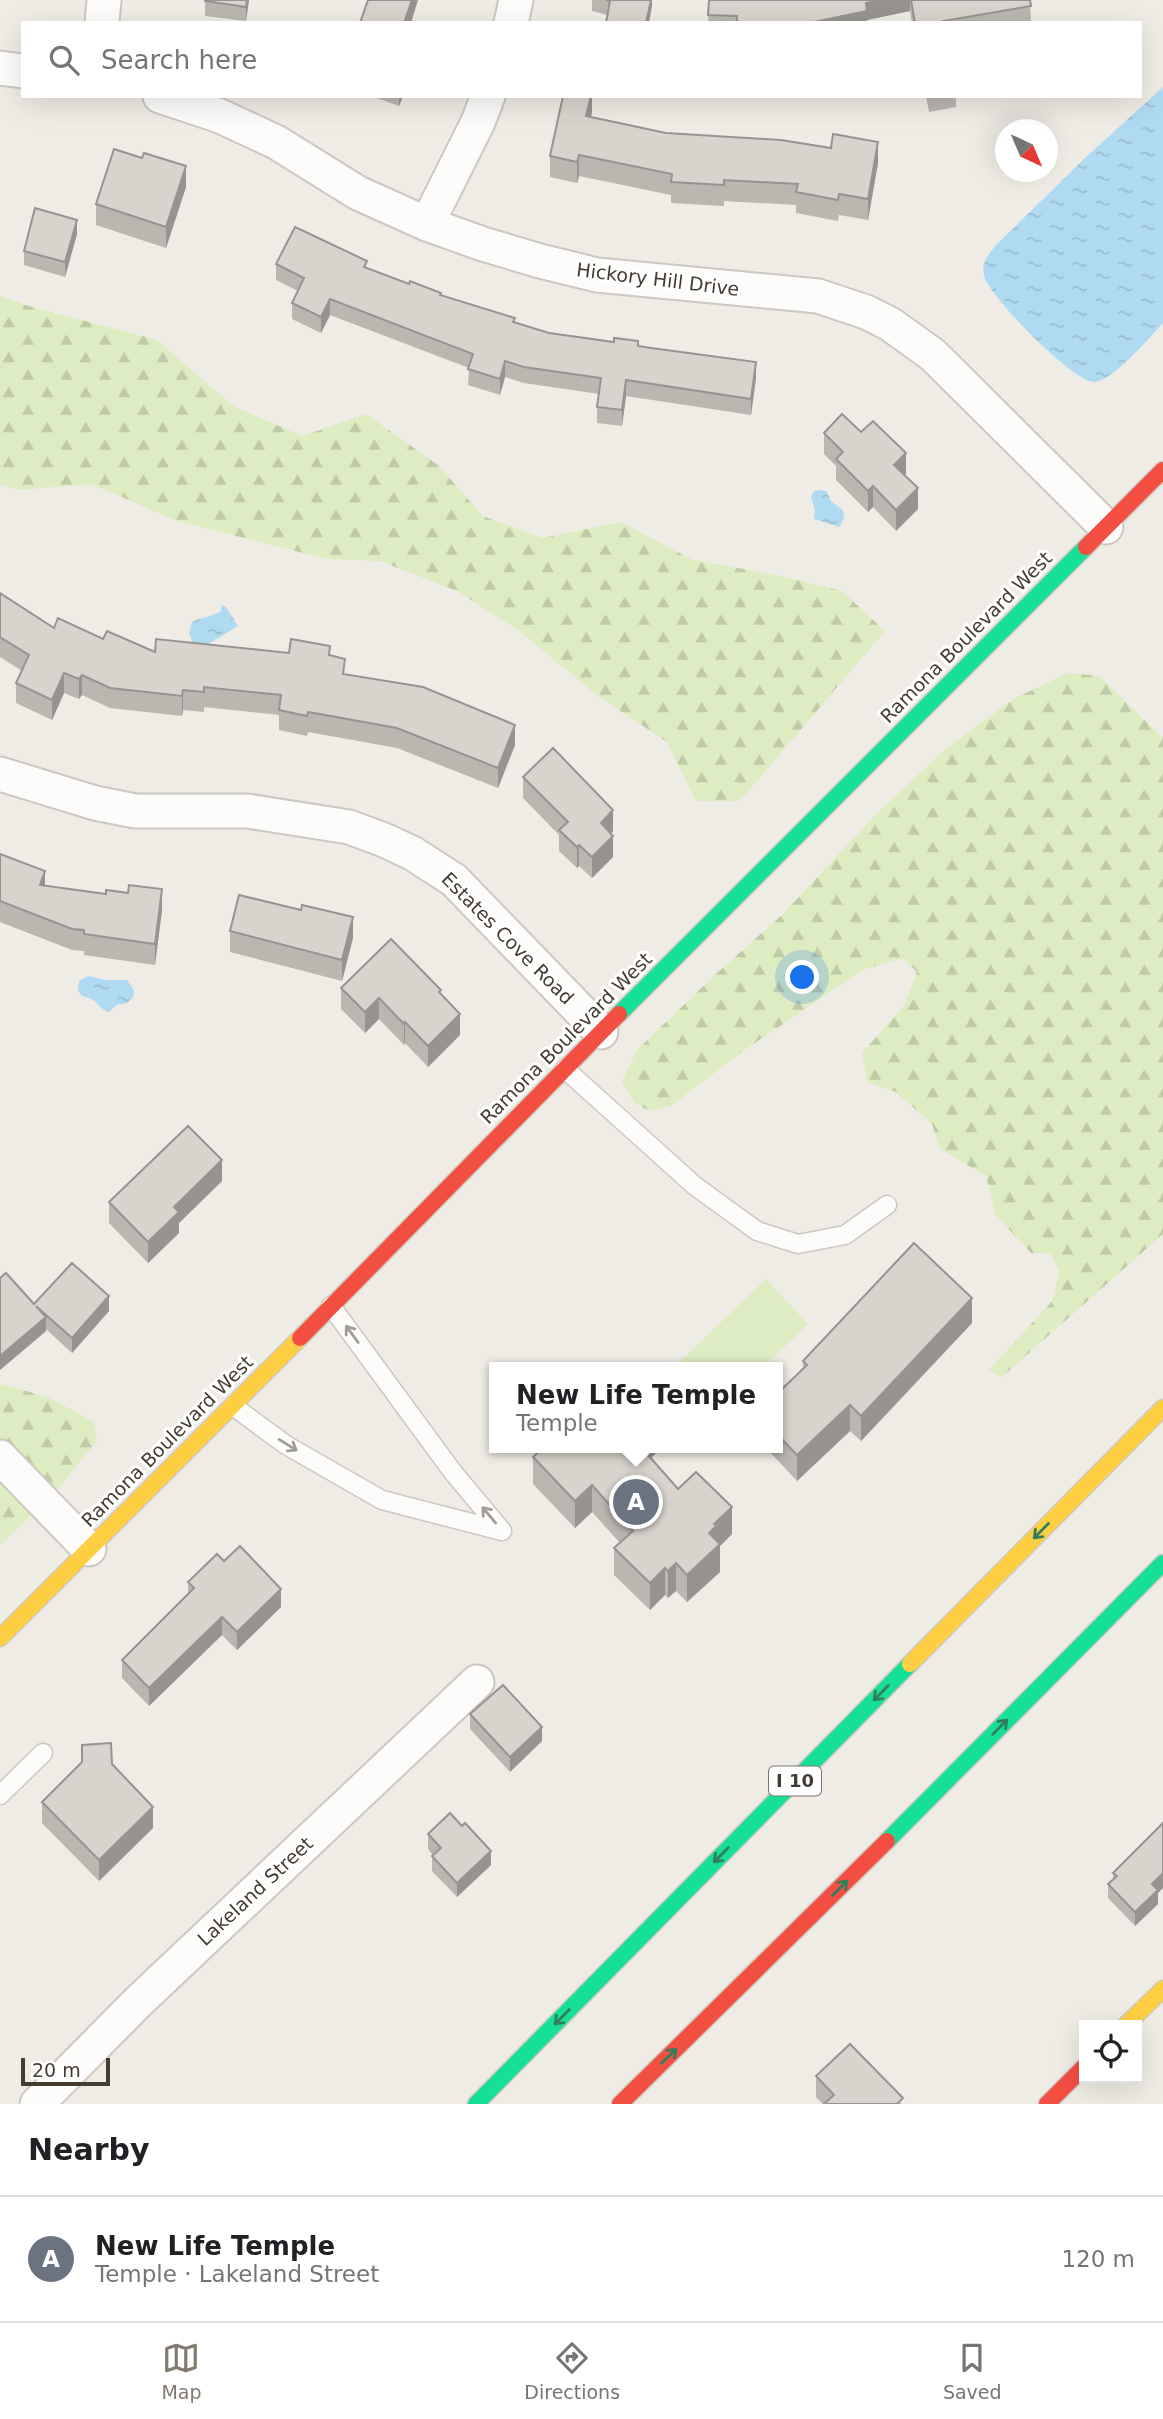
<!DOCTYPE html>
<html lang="en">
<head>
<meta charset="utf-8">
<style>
	body { margin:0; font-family:"DejaVu Sans",sans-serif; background:#f2f2f2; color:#202124 }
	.controls { position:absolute; right:21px; bottom:21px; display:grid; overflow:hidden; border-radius:0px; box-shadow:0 7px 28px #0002 }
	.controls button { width:63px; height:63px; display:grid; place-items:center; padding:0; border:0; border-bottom:2px solid #e0e0e0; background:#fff; color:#202124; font:35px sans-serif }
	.compass { position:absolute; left:995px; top:119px; width:63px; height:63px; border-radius:50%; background:#fff; box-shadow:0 7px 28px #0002; rotate:136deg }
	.scale { position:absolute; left:21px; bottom:18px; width:89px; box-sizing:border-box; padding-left:7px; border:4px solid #443c31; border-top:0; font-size:19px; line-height:24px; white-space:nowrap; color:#443c31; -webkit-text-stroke:5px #fff; paint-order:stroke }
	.you { position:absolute; left:803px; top:978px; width:24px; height:24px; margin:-18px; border:5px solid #fff; border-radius:50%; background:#1a73e8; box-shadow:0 0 0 10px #1a73e833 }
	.badge { display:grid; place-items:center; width:46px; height:46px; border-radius:50%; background:#807a70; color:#fff; font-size:23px; font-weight:700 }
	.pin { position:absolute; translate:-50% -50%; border:4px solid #fff; box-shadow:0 2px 7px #0006 }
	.popup { position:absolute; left:489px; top:1362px; width:294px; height:91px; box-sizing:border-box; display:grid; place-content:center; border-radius:0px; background:#fff; filter:drop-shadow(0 2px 5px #0005); font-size:23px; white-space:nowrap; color:#757577 }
	.popup b { font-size:26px; color:#202124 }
	.popup::after { content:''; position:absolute; left:50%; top:100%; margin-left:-14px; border:14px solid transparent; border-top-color:#fff }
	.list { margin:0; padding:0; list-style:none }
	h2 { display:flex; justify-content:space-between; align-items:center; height:91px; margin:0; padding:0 28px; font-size:30px }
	h2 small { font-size:23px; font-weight:400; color:#757577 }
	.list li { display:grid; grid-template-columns:46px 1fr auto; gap:21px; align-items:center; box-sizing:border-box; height:126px; padding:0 28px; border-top:2px solid #e0e0e0 }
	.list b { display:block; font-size:26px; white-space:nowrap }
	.list p { margin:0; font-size:23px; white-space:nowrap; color:#757577 }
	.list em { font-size:23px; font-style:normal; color:#757577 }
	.icon { flex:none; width:38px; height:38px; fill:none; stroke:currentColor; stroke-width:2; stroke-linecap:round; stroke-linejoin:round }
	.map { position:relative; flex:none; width:1163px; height:2104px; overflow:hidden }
	.search { position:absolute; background:#fff; box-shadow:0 7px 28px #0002; left:21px; right:21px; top:21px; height:77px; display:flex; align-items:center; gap:18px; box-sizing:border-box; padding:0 24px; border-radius:0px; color:#757577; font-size:26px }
	.sheet { height:217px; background:#fff }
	nav { display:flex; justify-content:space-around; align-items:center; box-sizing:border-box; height:98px; border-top:2px solid #e0e0e0; background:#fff; font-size:19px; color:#757577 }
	nav a { display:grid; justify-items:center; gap:4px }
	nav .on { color:#807a70 }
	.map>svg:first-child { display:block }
	.forest { fill:url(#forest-firs) }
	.pitch { fill:#ddecc1 }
	.water { fill:url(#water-ripples) }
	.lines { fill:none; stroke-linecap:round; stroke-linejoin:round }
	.lane-casing { stroke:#cbc8c1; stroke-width:21 }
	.street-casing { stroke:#cbc8c1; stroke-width:37 }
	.fast-casing { stroke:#d0cabc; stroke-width:19 }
	.slow-casing { stroke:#d0cabc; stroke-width:19 }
	.jam-casing { stroke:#d0cabc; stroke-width:19 }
	.lane { stroke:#fdfcfb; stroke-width:18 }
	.street { stroke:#fdfcfb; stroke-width:33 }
	.fast { stroke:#16e098; stroke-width:16 }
	.slow { stroke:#ffcf43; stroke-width:16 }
	.jam { stroke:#f24e42; stroke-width:16 }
	.wall { fill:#bab6b0 }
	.shaded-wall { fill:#979490 }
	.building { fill:#d8d4cd; stroke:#979490; stroke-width:2 }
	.oneway { stroke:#a09c96 }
	.oneway2 { stroke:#327e5a }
	.labels { text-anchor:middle; stroke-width:6; stroke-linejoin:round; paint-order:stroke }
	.shield { fill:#fff; stroke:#7c766f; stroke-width:2 }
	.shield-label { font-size:18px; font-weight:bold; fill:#443c31 }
	.street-label { font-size:19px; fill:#443c31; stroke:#fff }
</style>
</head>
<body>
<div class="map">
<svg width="1163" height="2104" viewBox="0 0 1163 2104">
	<defs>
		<pattern id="forest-firs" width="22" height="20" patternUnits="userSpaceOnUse" patternTransform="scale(1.75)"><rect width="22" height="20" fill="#ddecc1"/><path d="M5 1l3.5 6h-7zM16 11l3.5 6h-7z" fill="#bfcba6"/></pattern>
		<pattern id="water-ripples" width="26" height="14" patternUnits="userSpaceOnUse" patternTransform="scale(1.75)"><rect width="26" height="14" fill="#b0daf2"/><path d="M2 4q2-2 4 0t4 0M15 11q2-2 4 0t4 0" fill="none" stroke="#99bcd0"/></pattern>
	</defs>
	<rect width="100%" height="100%" fill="#efece5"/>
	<g class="forest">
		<polygon points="0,296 29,306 157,340 233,406 302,436 366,414 438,465 483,516 543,538 621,522 693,560 777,575 842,591 885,631 740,801 696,801 667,742 598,696 518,630 457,591 380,561 327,559 177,521 92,484 19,490 0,485"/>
		<polygon points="1068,673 1099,676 1163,738 1163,1234 1002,1377 989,1370 1053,1300 1059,1270 1050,1253 1031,1253 996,1215 986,1176 940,1149 932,1124 896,1092 868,1083 862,1053 903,1007 917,972 903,958 863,970 743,1051 671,1106 649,1111 635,1103 622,1081 637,1050 717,973 782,915 880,810 948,747 1015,698"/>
		<polygon points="0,1384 48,1397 94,1422 97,1441 57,1490 0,1545"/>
	</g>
	<polygon class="pitch" points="766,1279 808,1324 763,1367 681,1367 677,1364"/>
	<g class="water">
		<path d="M1163 87V323C1150 337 1112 382 1094 382 1074 383 988 296 984 275 981 263 988 256 995 246L1085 158Z"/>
		<polygon points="820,490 826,491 831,501 843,510 844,518 839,527 814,519 815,510 811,497 814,491"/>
		<path d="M222 605 226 607 238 626 205 646 193 643 189 633 192 622C201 617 212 617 221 611Z"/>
		<path d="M88 976 106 980H127L134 990 133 997 127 1003 117 1005 109 1012C96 1008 101 1000 82 996L78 991 79 981Z"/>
	</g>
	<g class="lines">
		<defs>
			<g id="lane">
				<polyline points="565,1069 695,1186 757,1231 798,1244 845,1235 887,1205"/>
				<polyline points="233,1406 286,1445 382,1500 502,1531 452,1471 331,1306"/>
				<polyline points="0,1795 43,1753"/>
			</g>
			<g id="street">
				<polyline points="102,23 104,0"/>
				<polyline points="511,23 516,0"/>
				<polyline points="0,68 23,71"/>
				<polyline points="160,96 220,116 276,142 358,193 427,224 483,244 540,261 597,275 818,296 866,312 890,324 933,355 1106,527"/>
				<polyline points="427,224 478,122 488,96"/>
				<polyline points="0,774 95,803 135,811 247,811 349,827 384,840 412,853 454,880 601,1032"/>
				<polyline points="0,1457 89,1549"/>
				<polyline points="37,2104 138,2002 477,1682"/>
			</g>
			<g id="fast">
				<polyline points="619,1014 1086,547"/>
				<polyline points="887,1841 1163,1563"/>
				<polyline points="476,2104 910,1664"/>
			</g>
			<g id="slow">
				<polyline points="0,1638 300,1338"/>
				<polyline points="910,1664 1163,1408"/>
				<polyline points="1126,2025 1163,1989"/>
			</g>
			<g id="jam">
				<polyline points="1086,547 1163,470"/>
				<polyline points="300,1338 619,1014"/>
				<polyline points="620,2104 887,1841"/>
				<polyline points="1047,2104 1084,2067"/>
			</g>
		</defs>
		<use href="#lane" class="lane-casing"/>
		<use href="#street" class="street-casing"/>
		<use href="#fast" class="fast-casing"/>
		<use href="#slow" class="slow-casing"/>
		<use href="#jam" class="jam-casing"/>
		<use href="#lane" class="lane"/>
		<use href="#street" class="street"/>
		<use href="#fast" class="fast"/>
		<use href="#slow" class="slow"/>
		<use href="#jam" class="jam"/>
	</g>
	<g class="wall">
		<polygon points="205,0 249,0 246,21 205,16"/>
		<polygon points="592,0 652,0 652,6 607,15 592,11"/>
		<polygon points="709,0 1030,0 1031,23 912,23 910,11 867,20 867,23 708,23"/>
		<polygon points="371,96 403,96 399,106"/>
		<polygon points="591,96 592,96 592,112 591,117 666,133 878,163 868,220 839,215 838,221 796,213 796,205 724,201 724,206 671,203 671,195 579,176 577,183 550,177 550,156"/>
		<polygon points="926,96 956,96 956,107 929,112"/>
		<polygon points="142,158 186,187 166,248 96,225 96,204"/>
		<polygon points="77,234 65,277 24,265 24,251"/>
		<polygon points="276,264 367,268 515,323 549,333 638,346 756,378 751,415 626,396 622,426 597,423 597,407 599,394 524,383 505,377 500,395 468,385 469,368 330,315 321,333 292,319 292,303 298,291 276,280"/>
		<polygon points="824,433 906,474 904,475 918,509 896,531 873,507 868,512 836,480 836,466 824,454"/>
		<polygon points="0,593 54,628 103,639 155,652 289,653 330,656 345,675 515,745 498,788 397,748 308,732 307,736 279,730 279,715 204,707 204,712 183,710 182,716 110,708 82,695 79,699 64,693 52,720 16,703 16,683 22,671 0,657"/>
		<polygon points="523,777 613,831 611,833 613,857 592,878 579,866 577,868 559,851 559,835 523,798"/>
		<polygon points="0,854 45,886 162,910 155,965 84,955 84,951 72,950 0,922"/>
		<polygon points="230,931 353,938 342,981 230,952"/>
		<polygon points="341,988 441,994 460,1035 428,1067 405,1043 404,1045 379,1019 365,1033 341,1009"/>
		<polygon points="222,1181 179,1223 179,1233 148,1263 109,1223 109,1202"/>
		<polygon points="0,1278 34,1304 109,1311 72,1353 46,1329 46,1331 0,1370"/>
		<polygon points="972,1323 861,1441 850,1431 797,1481 766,1448 778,1448 778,1393 803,1369 803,1361"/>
		<polygon points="656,1448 656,1453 651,1458 678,1489 732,1534 720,1546 720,1572 687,1602 676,1591 668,1598 665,1595 650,1610 614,1575 614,1548 620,1543 592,1512 575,1528 533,1484 533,1457"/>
		<polygon points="224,1561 281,1607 237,1650 222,1635 149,1706 122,1678 122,1660 188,1594 188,1582"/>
		<polygon points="470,1714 542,1741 510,1772 470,1729"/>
		<polygon points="82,1762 112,1764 153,1828 99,1881 42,1823 42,1802"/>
		<polygon points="1163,1823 1163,1888 1158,1893 1158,1904 1135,1926 1108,1898 1108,1884 1113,1880 1113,1873"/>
		<polygon points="428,1834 491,1865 457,1897 432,1871 432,1856 433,1855 428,1849"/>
		<polygon points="816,2076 903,2104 823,2104 816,2097"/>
	</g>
	<g class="shaded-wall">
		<polygon points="247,0 249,0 246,21 246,7"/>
		<polygon points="412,0 418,0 411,23 404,23"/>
		<polygon points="651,0 652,0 652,6 649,23 646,23"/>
		<polygon points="881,0 910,0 910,11 867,20 867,23 809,23 866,3"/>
		<polygon points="399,96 403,96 399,106"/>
		<polygon points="591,96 592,96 592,112 586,137 586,116"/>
		<polygon points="878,142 878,163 868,220 868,199"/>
		<polygon points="579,155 579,176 577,183 577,162"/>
		<polygon points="186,166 186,187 166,248 166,227"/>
		<polygon points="77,220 77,234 65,277 65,262"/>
		<polygon points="330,299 330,315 321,333 321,317"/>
		<polygon points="505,361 505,377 500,395 500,379"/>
		<polygon points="756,362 756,378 751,415 751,399"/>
		<polygon points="626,380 626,396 622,426 622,410"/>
		<polygon points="906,453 906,474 894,486 894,465"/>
		<polygon points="873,486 873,507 868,512 868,491"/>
		<polygon points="918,488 918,509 896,531 896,510"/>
		<polygon points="64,673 64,693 52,720 52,700"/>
		<polygon points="82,675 82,695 79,699 79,679"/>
		<polygon points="183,690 183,710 182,716 182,696"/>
		<polygon points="515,725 515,745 498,788 498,768"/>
		<polygon points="613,810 613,831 601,844 601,823"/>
		<polygon points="613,836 613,857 592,878 592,857"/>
		<polygon points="579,845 579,866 577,868 577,847"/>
		<polygon points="45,871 45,892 40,885"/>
		<polygon points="162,889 162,910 155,965 155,944"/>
		<polygon points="353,917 353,938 342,981 342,960"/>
		<polygon points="379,998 379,1019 365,1033 365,1012"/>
		<polygon points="460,1014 460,1035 428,1067 428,1046"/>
		<polygon points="405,1022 405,1043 404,1045 404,1024"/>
		<polygon points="222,1160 222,1181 179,1223 179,1233 148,1263 148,1242 174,1207"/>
		<polygon points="109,1296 109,1311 72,1353 72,1338"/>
		<polygon points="972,1298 972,1323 861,1441 861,1416"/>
		<polygon points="46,1317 46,1331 0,1370 0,1356"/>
		<polygon points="850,1405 850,1431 797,1481 797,1455"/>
		<polygon points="638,1448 656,1448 656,1453 638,1470"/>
		<polygon points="592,1485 592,1512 575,1528 575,1501"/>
		<polygon points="732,1507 732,1534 720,1546 720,1572 687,1602 687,1575 714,1524"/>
		<polygon points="676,1563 676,1591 668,1598 668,1571"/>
		<polygon points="665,1568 665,1595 650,1610 650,1583"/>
		<polygon points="281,1589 281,1607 237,1650 237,1632"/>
		<polygon points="222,1617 222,1635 149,1706 149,1688"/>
		<polygon points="542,1727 542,1741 510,1772 510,1757"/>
		<polygon points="153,1807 153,1828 99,1881 99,1860"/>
		<polygon points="491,1851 491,1865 457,1897 457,1883"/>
		<polygon points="1163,1873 1163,1888 1158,1893 1158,1904 1135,1926 1135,1912 1152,1884"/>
	</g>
	<g class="building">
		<polygon points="205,0 247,0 246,7 205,1"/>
		<polygon points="368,0 412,0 404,23 360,23"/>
		<polygon points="606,0 651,0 646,23 606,23 610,1"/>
		<polygon points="709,0 881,0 866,3 867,11 809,23 737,23 737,16 708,15"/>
		<polygon points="911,0 1030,0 1031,6 943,21 943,23 915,23"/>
		<polygon points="563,96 591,96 586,116 666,133 781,140 831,148 833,134 878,142 868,199 839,194 838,200 796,192 798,184 724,180 724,185 671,182 672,174 579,155 577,162 550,156"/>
		<polygon points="114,149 142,158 144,153 186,166 166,227 96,204"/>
		<polygon points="35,208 77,220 65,262 24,251"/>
		<polygon points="295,227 367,261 364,267 409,284 410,281 441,293 440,295 515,318 513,322 549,333 614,342 614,338 638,341 638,346 651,348 756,362 751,399 626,380 622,410 597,407 601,378 524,367 505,361 500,379 468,369 473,354 330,299 321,317 292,303 304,278 276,264"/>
		<polygon points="842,414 861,432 873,421 906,453 894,465 918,488 896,510 873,486 868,491 836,459 843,452 824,433"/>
		<polygon points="0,593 54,628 58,618 103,639 107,631 155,652 156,639 289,653 291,639 330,646 329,655 345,659 343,674 423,687 515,725 498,768 397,728 308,712 307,716 279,710 281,695 204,687 204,692 183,690 182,696 110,688 82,675 79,679 64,673 52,700 16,683 29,655 0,637"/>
		<polygon points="553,748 613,810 601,823 613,836 592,857 579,845 577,847 559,830 568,822 523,777"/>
		<polygon points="0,854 45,871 40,885 106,894 106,890 128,893 129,885 162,889 155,944 84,934 84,930 72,929 0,901"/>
		<polygon points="239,895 301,910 302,905 353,917 342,960 230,931"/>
		<polygon points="391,939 441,990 439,992 460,1014 428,1046 405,1022 404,1024 379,998 365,1012 341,988"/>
		<polygon points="188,1126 222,1160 174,1207 179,1212 148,1242 109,1202"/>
		<polygon points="914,1243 972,1298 861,1416 850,1405 797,1455 778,1435 778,1393 807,1365 803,1361"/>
		<polygon points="72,1263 109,1296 72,1338 36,1306 46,1317 0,1356 0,1278 6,1273 34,1304"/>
		<polygon points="543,1448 642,1448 678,1489 696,1472 732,1507 714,1524 716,1526 709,1533 720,1544 687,1575 676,1563 668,1571 665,1568 650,1583 614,1548 633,1531 592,1485 575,1501 533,1457"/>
		<polygon points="240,1546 281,1589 237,1632 222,1617 149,1688 122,1660 194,1588 188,1582 217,1554 224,1561"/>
		<polygon points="503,1685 542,1727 510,1757 470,1714"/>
		<polygon points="111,1743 112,1764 153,1807 99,1860 42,1802 82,1762 82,1745"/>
		<polygon points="450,1813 462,1826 465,1823 491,1851 457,1883 432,1856 441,1848 428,1834"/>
		<polygon points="1163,1823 1163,1873 1152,1884 1158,1890 1135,1912 1108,1884 1117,1876 1113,1873"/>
		<polygon points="850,2044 903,2098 897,2104 824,2104 834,2095 816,2076"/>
	</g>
	<defs><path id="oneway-shaft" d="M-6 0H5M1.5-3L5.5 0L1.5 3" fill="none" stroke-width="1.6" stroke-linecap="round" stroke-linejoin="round" transform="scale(1.75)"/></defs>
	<g class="oneway">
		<use href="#oneway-shaft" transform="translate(352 1334) rotate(-126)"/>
		<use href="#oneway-shaft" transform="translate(288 1445) rotate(32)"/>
		<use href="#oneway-shaft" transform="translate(489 1515) rotate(-130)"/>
	</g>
	<g class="oneway2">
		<use href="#oneway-shaft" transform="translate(1041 1531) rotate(135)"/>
		<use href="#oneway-shaft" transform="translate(881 1693) rotate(135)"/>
		<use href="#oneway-shaft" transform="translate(1000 1727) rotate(-45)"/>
		<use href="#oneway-shaft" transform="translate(721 1855) rotate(135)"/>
		<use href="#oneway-shaft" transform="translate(840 1888) rotate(-45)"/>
		<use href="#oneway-shaft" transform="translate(562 2017) rotate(135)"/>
		<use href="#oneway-shaft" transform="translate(669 2056) rotate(-44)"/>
	</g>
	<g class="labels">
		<rect class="shield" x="769" y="1766.5" width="52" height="29" rx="5"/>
		<g class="shield-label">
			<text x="795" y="1787">I 10</text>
		</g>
		<g class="street-label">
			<text transform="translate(658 279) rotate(7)" y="7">Hickory Hill Drive</text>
			<text transform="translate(966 637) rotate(-45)" y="7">Ramona Boulevard West</text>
			<text transform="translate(508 938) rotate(45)" y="7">Estates Cove Road</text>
			<text transform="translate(566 1038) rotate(-45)" y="7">Ramona Boulevard West</text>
			<text transform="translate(167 1441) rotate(-45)" y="7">Ramona Boulevard West</text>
			<text transform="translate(255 1891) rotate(-43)" y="7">Lakeland Street</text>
		</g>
	</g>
</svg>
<div class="controls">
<button><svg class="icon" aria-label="locate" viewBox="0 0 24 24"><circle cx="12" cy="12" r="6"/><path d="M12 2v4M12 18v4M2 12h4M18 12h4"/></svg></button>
</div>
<svg class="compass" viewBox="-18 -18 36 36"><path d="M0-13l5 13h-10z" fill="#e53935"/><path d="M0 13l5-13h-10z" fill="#757577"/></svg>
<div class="scale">20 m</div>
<div class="you"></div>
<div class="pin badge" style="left:636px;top:1502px;background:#6b7280">A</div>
<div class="popup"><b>New Life Temple</b>Temple</div>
<div class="search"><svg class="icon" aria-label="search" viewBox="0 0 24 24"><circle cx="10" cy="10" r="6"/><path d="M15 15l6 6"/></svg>Search here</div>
</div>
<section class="sheet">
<h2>Nearby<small></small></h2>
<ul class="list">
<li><span class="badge" style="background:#6b7280">A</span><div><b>New Life Temple</b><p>Temple · Lakeland Street</p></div><em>120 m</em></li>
</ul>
</section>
<nav>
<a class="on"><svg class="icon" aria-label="map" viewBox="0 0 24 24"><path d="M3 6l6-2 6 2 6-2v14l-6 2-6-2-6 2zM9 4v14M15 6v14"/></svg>Map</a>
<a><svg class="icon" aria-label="directions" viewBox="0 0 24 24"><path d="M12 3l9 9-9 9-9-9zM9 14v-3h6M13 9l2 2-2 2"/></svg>Directions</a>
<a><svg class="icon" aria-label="saved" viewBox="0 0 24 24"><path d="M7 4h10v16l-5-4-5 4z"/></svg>Saved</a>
</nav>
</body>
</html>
